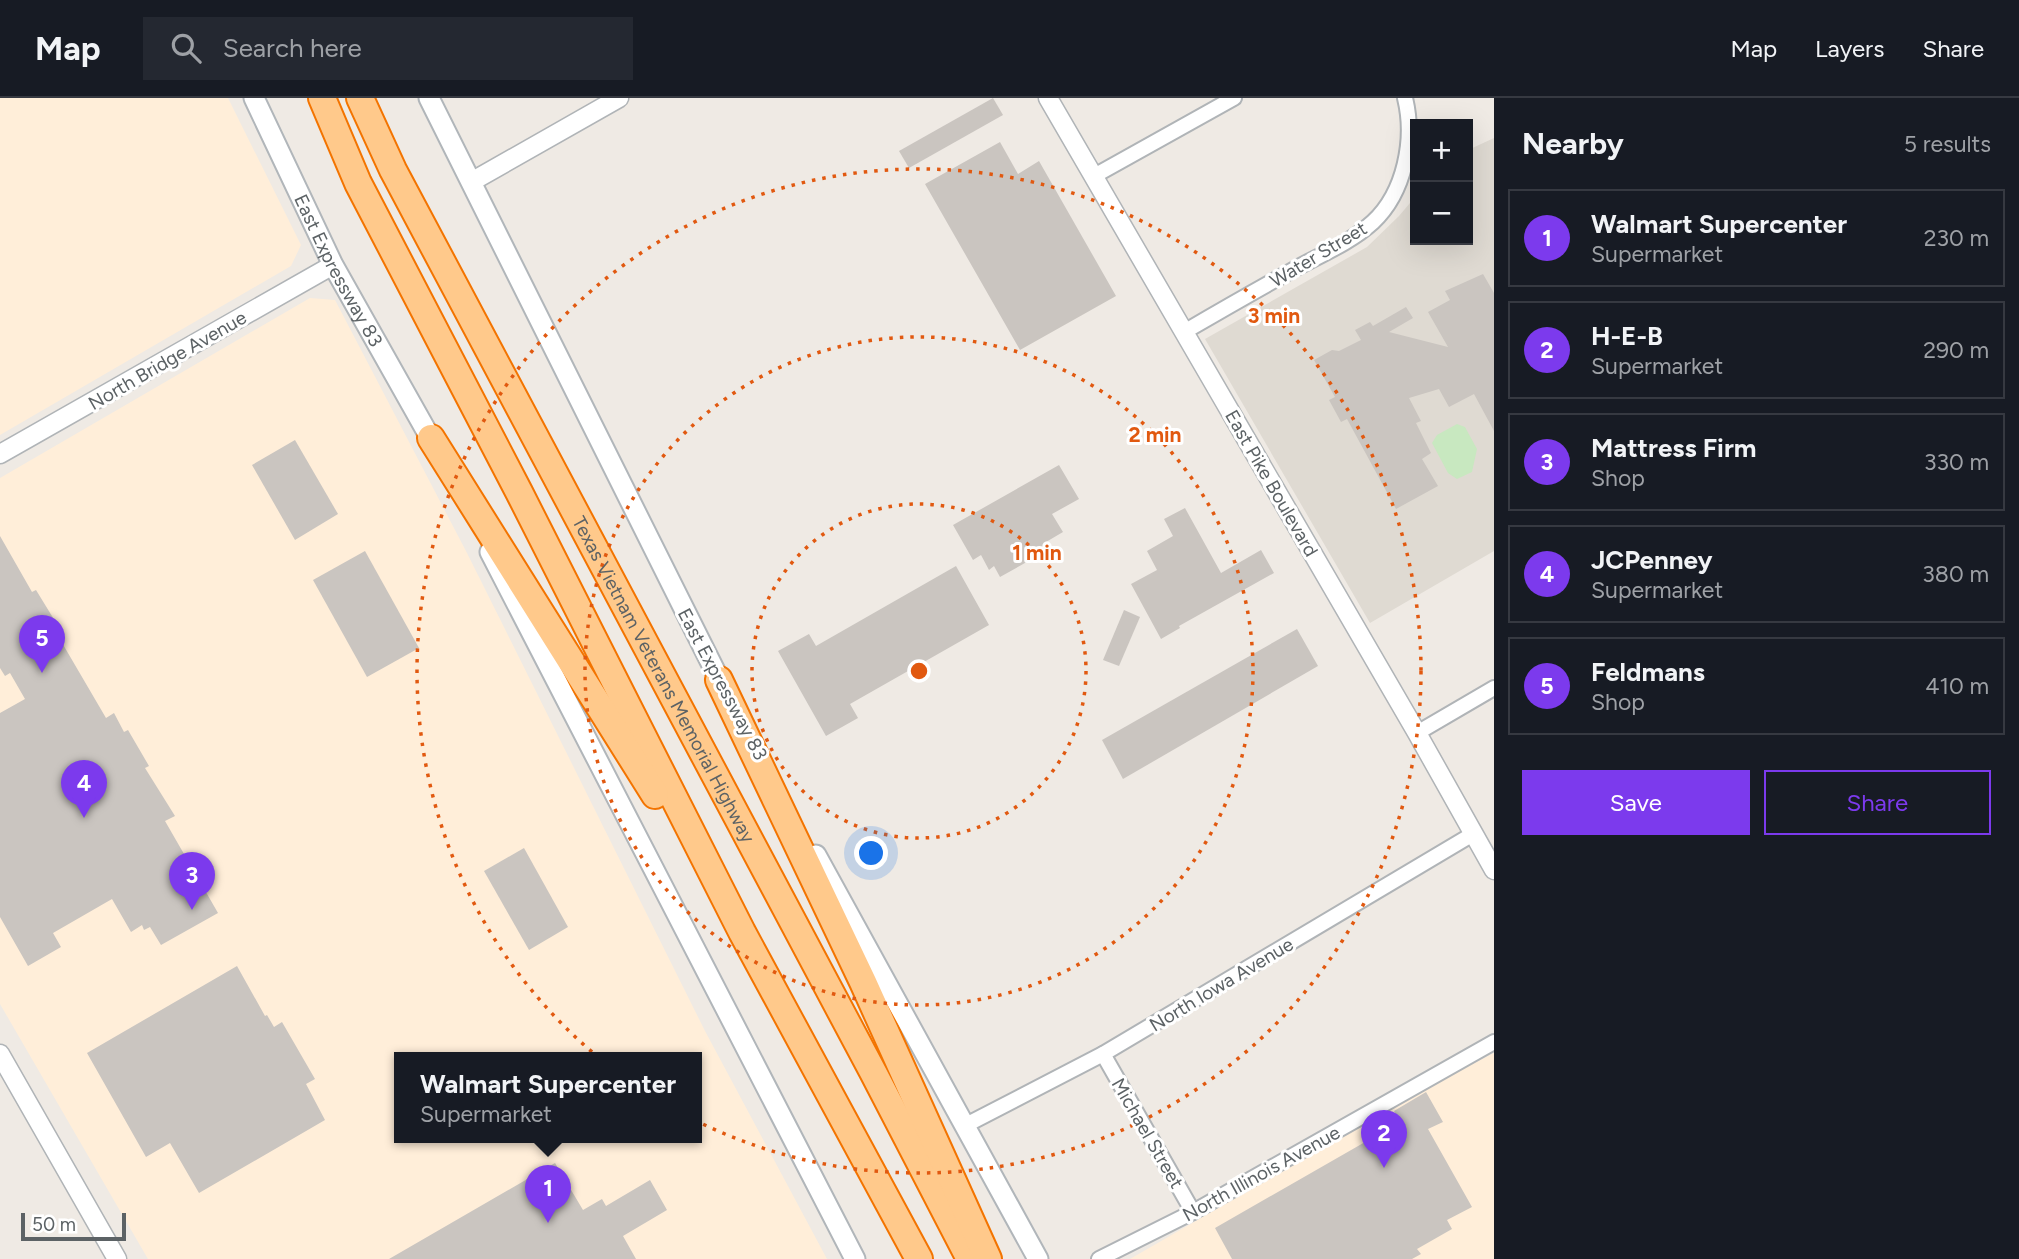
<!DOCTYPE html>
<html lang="en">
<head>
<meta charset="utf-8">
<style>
	body { margin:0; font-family:Figtree,sans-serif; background:#242831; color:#f1f3f6 }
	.controls { position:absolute; right:21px; top:21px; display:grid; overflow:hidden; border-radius:0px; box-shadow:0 7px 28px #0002 }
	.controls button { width:63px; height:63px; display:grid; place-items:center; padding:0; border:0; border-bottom:2px solid #363941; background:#171b24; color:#f1f3f6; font:35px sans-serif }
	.scale { position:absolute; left:21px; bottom:18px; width:105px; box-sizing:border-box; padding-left:7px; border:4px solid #5c6265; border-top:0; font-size:19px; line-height:24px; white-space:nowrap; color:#5c6265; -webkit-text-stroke:5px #fff; paint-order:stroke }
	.you { position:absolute; left:872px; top:756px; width:24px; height:24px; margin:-18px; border:5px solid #fff; border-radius:50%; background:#1a73e8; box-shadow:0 0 0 10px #1a73e833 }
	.badge { display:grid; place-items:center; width:46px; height:46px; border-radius:50%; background:#7c3aed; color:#fff; font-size:23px; font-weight:700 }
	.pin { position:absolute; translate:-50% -58px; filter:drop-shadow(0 2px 4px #0008) }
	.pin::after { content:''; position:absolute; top:37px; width:24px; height:21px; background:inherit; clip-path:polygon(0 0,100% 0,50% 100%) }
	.popup { position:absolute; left:394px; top:954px; width:308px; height:91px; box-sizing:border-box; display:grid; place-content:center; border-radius:0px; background:#171b24; filter:drop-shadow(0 2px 5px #0005); font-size:23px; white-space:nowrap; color:#9ea1a6 }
	.popup b { font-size:26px; color:#f1f3f6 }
	.popup::after { content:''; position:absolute; left:50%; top:100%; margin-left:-14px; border:14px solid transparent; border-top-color:#171b24 }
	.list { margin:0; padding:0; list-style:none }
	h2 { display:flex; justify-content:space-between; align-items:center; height:91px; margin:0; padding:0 28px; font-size:30px }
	h2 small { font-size:23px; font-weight:400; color:#9ea1a6 }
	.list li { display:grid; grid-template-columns:46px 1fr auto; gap:21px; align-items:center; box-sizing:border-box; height:98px; margin:0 14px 14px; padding:0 14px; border:2px solid #363941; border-radius:0px }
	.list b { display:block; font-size:26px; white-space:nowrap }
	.list p { margin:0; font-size:23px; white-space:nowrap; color:#9ea1a6 }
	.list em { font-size:23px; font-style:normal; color:#9ea1a6 }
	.actions { display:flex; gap:14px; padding:21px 28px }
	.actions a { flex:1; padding:16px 0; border:2px solid #7c3aed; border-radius:0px; text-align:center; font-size:24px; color:#7c3aed }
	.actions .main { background:#7c3aed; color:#fff }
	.icon { flex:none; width:38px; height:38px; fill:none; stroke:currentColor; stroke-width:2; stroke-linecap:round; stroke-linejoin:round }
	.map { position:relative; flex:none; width:1494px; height:1161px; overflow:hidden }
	header { display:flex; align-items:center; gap:42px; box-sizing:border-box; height:98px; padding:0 35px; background:#171b24; border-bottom:2px solid #363941 }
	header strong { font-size:33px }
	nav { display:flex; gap:38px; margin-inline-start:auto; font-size:24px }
	.search { width:490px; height:63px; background:#242831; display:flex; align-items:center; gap:18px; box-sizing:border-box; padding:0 24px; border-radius:0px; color:#9ea1a6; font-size:26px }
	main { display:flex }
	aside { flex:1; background:#171b24 }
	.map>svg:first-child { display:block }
	.commercial { fill:#ffeed9; fill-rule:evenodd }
	.education { fill:#dfdad2 }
	.green { fill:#c8e8c0 }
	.building { fill:#cac5c0 }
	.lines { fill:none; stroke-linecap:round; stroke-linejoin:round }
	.minor-casing { stroke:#b0b4b7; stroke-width:18 }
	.tertiary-casing { stroke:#b0b4b7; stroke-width:21 }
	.secondary-casing { stroke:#b1b6ba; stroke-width:23 }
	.motorway-casing { stroke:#f37400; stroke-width:30 }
	.minor { stroke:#fff; stroke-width:14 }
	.tertiary { stroke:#fff; stroke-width:18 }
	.secondary { stroke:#fff; stroke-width:19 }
	.motorway { stroke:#ffc98b; stroke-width:26 }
	.ring { fill:none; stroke:#e15910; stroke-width:3.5; stroke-dasharray:3.5 7 }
	.labels { text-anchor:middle; stroke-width:6; stroke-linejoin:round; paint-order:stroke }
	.street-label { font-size:19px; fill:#5c6265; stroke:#fff }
	.centre { fill:#e15910; stroke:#fff; stroke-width:3.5 }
	.ring-label { font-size:21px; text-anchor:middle; font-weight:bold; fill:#e15910; stroke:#fff; stroke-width:6; stroke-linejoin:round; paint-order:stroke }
</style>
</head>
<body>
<header>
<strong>Map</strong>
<div class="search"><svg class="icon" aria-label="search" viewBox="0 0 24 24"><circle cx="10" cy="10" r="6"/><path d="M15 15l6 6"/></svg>Search here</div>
<nav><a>Map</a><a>Layers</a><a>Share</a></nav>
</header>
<main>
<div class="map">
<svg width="1494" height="1161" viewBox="0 0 1494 1161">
	<rect width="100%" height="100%" fill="#efeae4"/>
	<g class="commercial">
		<polygon points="0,0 228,0 301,147 291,168 0,337"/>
		<path d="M310 200 335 202 467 455 705 933 827 1161H148L0 906V380ZM399 959H697V1039H399Z"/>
		<polygon points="1494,955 1494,1161 1130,1161 1428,989"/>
	</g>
	<polygon class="education" points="1494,40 1494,453 1370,525 1205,241 1367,149 1399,118 1415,99 1415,142 1468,142 1468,52"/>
	<polygon class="green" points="1457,326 1465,329 1477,351 1472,374 1457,381 1448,375 1432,345 1437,337"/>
	<g class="building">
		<polygon points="993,0 1003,17 909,70 899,53"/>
		<polygon points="1000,44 1018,76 1039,63 1116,198 1020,252 925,86"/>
		<polygon points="1483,176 1494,195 1494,333 1474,296 1449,309 1439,291 1409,300 1421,323 1416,325 1431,355 1422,361 1438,388 1396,411 1347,321 1341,324 1329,302 1335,299 1314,262 1332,252 1339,253 1361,242 1355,232 1370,224 1373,228 1406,209 1413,220 1389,234 1448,249 1428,214 1450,202 1445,193"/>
		<polygon points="295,342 338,416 295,442 252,367"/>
		<polygon points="1059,367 1079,401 1052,416 1063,434 1046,444 1050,451 1000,479 994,468 989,472 981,457 973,462 953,427"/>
		<polygon points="1185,410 1221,475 1261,452 1274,475 1179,528 1180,530 1161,541 1131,486 1157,472 1147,453 1173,438 1164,421"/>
		<polygon points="0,438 32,494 36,492 55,523 51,526 106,620 114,615 124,634 128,632 149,668 145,670 175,718 165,723 218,815 161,847 150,829 144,832 142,827 131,834 112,801 53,835 61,849 28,868 0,819 0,615 25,601 10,575 5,578 0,570"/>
		<polygon points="365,453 419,550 367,579 313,482"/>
		<polygon points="956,468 989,527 850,606 858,620 826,638 778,553 809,536 816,548"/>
		<polygon points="1124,512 1140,519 1119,568 1103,562"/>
		<polygon points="1297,531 1318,568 1123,681 1102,642"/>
		<polygon points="524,750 568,829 529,852 484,773"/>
		<polygon points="237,868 265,918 267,917 274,929 282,924 315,981 306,986 325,1022 199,1095 170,1045 146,1059 87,955"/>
		<polygon points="1426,994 1443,1024 1428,1031 1472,1109 1447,1122 1452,1131 1417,1151 1421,1156 1412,1161 1232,1161 1215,1130 1400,1024 1394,1013"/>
		<polygon points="555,1065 583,1112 602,1101 606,1108 650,1082 667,1112 623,1138 636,1161 389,1161"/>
	</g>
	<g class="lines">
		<defs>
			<g id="minor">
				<polyline points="1094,78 1234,0"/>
				<path d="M1184 234C1220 213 1255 193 1291 173 1318 158 1350 145 1373 124 1405 94 1415 41 1405 0"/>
				<polyline points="1417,635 1494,590"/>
				<polyline points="1103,956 1193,1114"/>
				<polyline points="964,1028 1103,956 1473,736"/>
				<polyline points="1099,1161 1193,1114 1494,944"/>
			</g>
			<g id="tertiary">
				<polyline points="1048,0 1417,635 1494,772"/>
				<polyline points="471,84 619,0"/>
				<polyline points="0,356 333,167"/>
				<polyline points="0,956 117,1161"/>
			</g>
			<g id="secondary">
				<path id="s1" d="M254 0 333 167 436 350"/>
				<polyline points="429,0 725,593"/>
				<polyline points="490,454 855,1161"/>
				<polyline points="816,757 1038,1161"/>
			</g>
			<g id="motorway">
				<polyline points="322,0 358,85 519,394 742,834 919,1161"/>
				<path id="s2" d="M360 0 393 72 873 974 970 1161"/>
				<polyline points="431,340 655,697"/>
				<polyline points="719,582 863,884 988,1161"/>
			</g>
		</defs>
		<use href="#minor" class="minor-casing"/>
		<use href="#tertiary" class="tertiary-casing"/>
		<use href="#secondary" class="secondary-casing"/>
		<use href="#motorway" class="motorway-casing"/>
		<use href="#minor" class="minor"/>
		<use href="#tertiary" class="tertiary"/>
		<use href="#secondary" class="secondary"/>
		<use href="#motorway" class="motorway"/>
	</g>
	<g class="ring">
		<circle cx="919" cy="573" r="167"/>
		<circle cx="919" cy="573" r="334"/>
		<circle cx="919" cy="573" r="502"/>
	</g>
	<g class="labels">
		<g class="street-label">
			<text transform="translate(1318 156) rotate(-31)" y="7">Water Street</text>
			<text dy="7" stroke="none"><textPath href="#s1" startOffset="192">East Expressway 83</textPath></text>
			<text transform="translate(167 262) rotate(-30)" y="7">North Bridge Avenue</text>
			<text transform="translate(1272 385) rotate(60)" y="7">East Pike Boulevard</text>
			<text dy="7" stroke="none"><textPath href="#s2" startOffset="656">Texas Vietnam Veterans Memorial Highway</textPath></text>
			<text transform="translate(723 586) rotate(62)" y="7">East Expressway 83</text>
			<text transform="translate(1221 886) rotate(-31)" y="7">North Iowa Avenue</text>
			<text transform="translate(1148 1035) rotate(60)" y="7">Michael Street</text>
			<text transform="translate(1261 1075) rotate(-29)" y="7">North Illinois Avenue</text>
		</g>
	</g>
	<circle cx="919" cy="573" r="10" class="centre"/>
	<g class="ring-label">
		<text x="1274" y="225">3 min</text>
		<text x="1155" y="344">2 min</text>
		<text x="1037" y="462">1 min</text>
	</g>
</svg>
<div class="controls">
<button>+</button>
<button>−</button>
</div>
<div class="scale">50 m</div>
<div class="you"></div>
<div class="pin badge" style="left:548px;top:1125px">1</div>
<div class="popup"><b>Walmart Supercenter</b>Supermarket</div>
<div class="pin badge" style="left:1384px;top:1070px">2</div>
<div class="pin badge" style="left:192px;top:812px">3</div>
<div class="pin badge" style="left:84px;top:720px">4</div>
<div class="pin badge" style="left:42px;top:575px">5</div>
</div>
<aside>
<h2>Nearby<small>5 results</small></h2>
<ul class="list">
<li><span class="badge">1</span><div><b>Walmart Supercenter</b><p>Supermarket</p></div><em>230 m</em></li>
<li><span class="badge">2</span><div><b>H-E-B</b><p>Supermarket</p></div><em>290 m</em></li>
<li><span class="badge">3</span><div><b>Mattress Firm</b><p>Shop</p></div><em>330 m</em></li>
<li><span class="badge">4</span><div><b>JCPenney</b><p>Supermarket</p></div><em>380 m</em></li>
<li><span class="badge">5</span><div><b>Feldmans</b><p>Shop</p></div><em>410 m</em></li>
</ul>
<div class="actions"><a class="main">Save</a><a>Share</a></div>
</aside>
</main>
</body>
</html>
